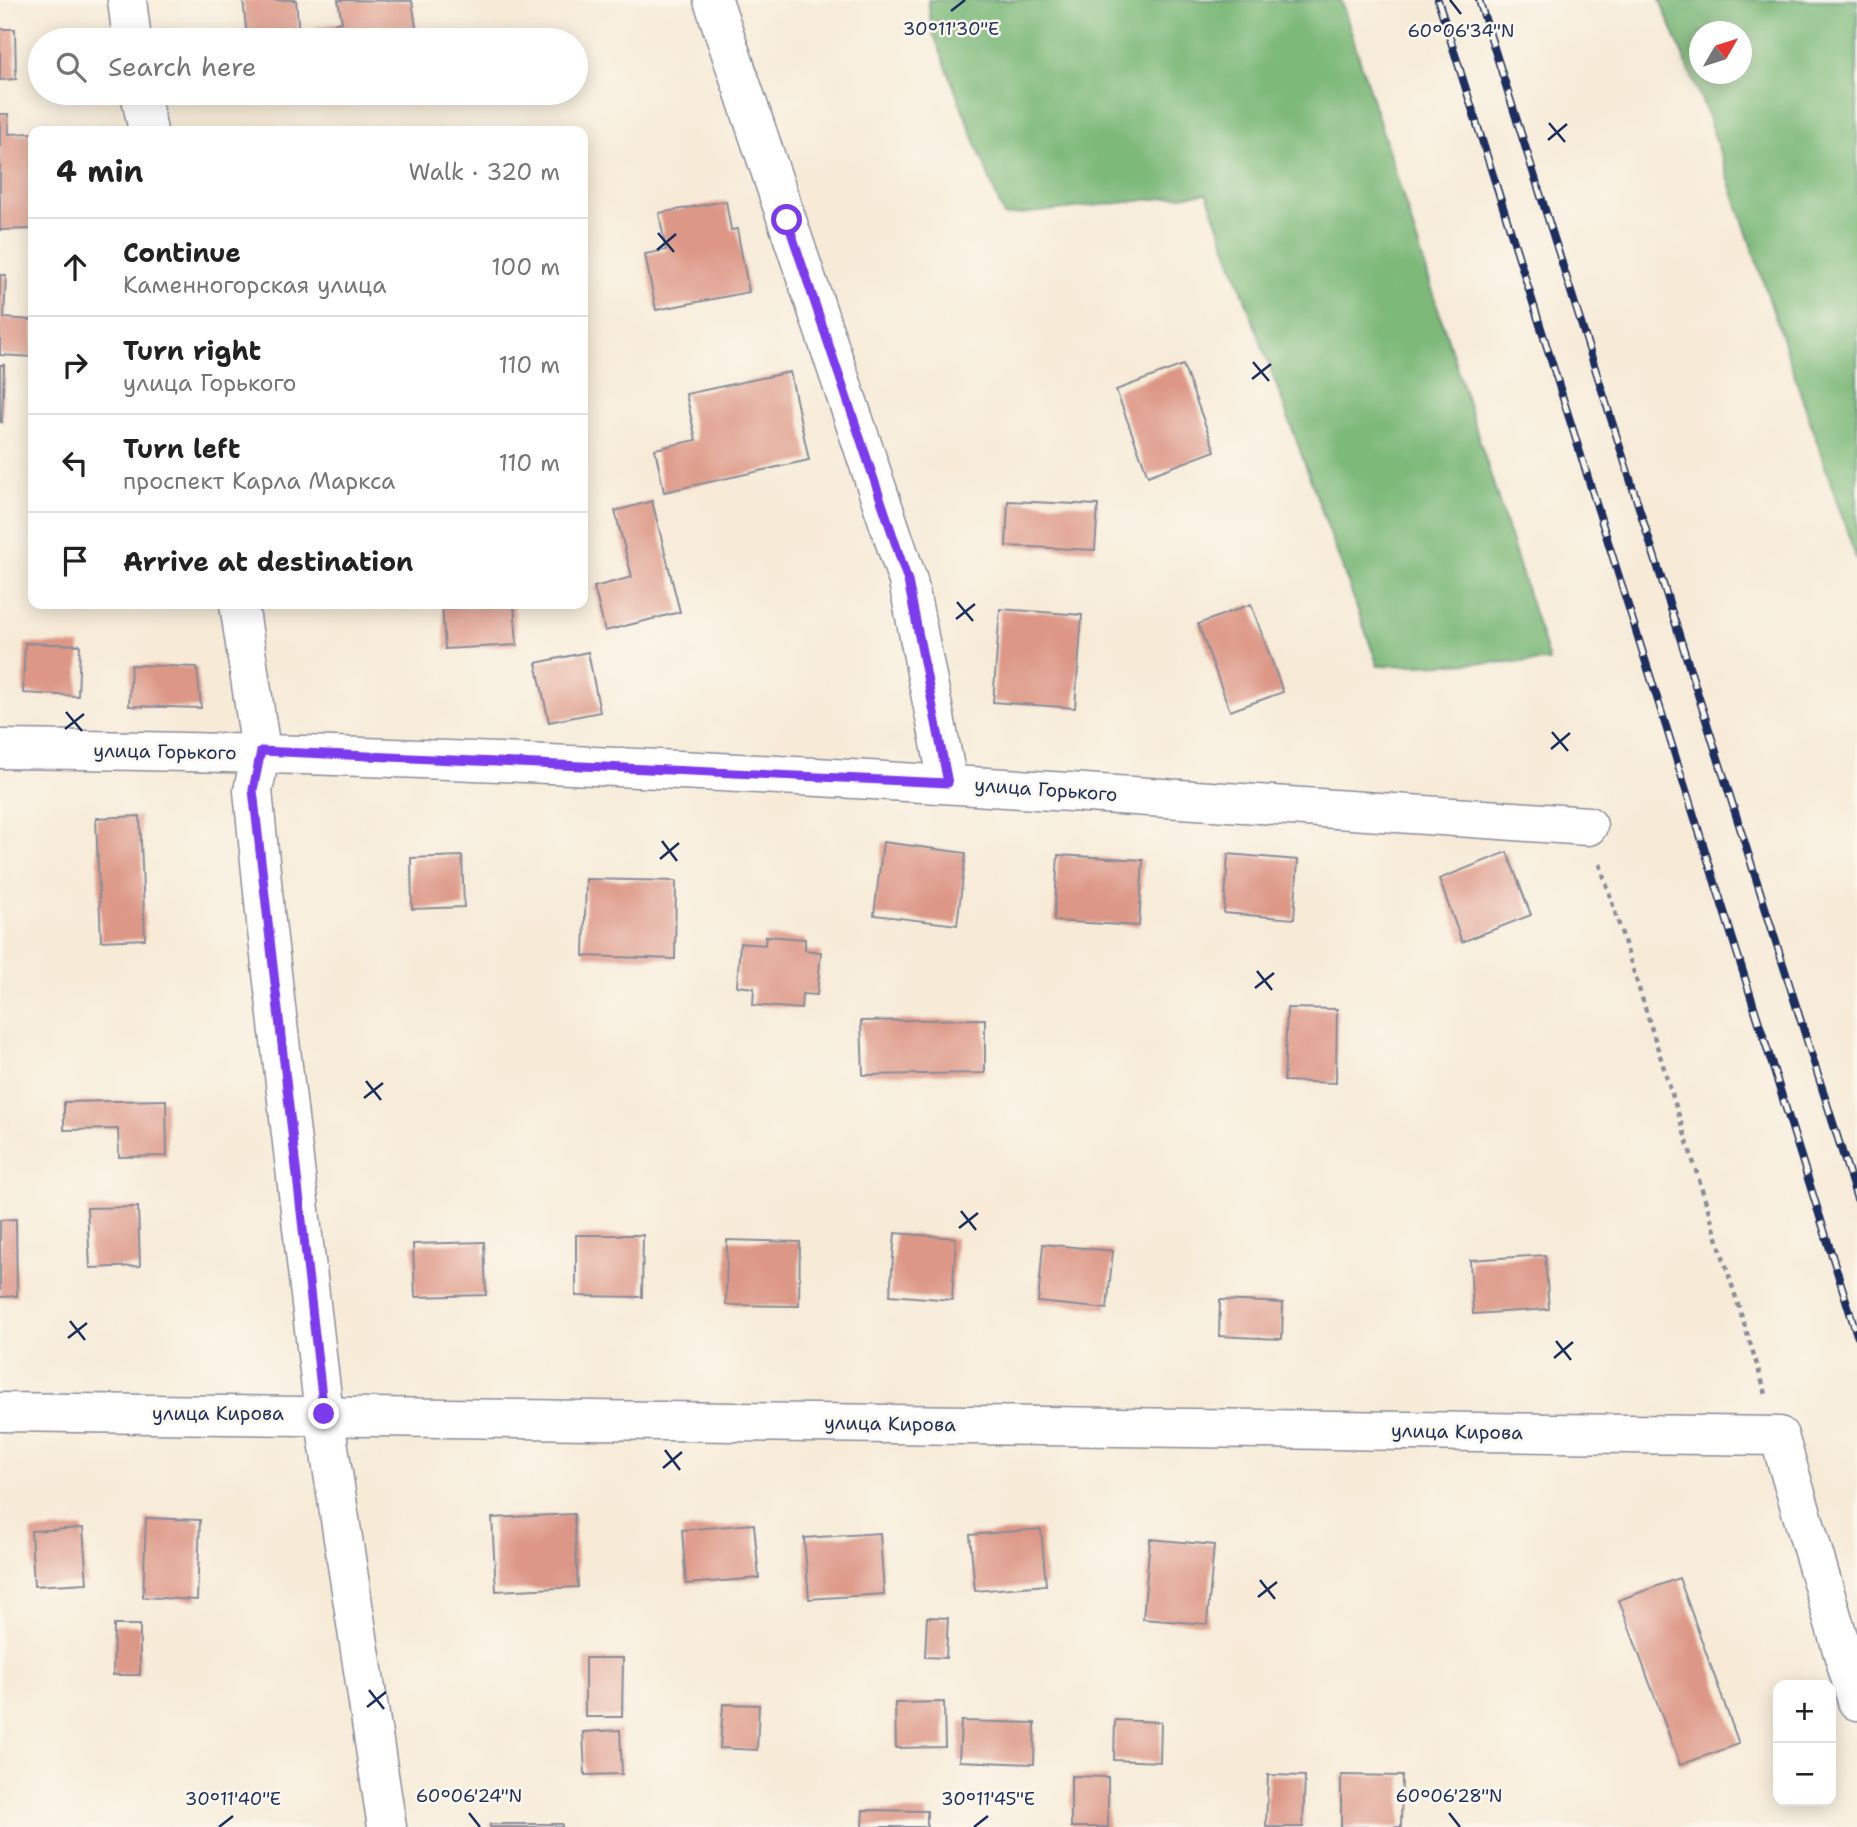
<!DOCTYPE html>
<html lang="en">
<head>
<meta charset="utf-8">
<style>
	body { margin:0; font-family:"Shantell Sans",sans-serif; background:#f2f2f2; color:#222 }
	.controls { position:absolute; right:21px; bottom:21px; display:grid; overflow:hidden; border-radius:14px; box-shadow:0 4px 18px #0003 }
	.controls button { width:63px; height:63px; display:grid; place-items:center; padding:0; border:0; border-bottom:2px solid #e0e0e0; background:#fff; color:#222; font:35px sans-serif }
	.compass { position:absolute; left:1689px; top:21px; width:63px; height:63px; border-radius:50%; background:#fff; box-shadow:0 4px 18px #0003; rotate:51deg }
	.stop { position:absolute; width:21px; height:21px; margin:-16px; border:5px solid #7c3aed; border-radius:50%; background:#fff }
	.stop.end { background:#7c3aed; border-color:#fff; box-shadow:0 2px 7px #0008 }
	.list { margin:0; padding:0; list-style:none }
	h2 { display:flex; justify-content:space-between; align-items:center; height:91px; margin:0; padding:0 28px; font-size:30px }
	h2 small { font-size:23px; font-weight:400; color:#767676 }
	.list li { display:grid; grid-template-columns:46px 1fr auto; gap:21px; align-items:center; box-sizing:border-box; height:98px; padding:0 28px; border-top:2px solid #e0e0e0 }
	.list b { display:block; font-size:26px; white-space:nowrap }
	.list p { margin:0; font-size:23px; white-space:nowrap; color:#767676 }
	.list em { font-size:23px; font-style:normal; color:#767676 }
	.icon { flex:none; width:38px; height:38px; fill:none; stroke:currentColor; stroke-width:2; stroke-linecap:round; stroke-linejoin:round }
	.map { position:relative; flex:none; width:1857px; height:1827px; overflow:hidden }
	.search { position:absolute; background:#fff; box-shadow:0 4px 18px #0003; left:28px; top:28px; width:560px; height:77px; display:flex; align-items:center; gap:18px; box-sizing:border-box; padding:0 24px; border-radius:38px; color:#767676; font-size:26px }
	.panel { position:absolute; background:#fff; box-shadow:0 4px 18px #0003; left:28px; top:126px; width:560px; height:483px; border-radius:14px }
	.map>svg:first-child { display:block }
	.forest { fill:#7db979; stroke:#4c746c; stroke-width:2; fill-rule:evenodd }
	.building { fill:#dd9786 }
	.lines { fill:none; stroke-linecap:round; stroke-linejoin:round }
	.street-casing { stroke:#898d9b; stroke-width:41 }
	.path { stroke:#898d9b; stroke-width:4.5; stroke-dasharray:5 5; stroke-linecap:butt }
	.street { stroke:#fff; stroke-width:38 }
	.rail-casing { stroke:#1b2f5e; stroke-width:8 }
	.rail { stroke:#fbf7ec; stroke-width:5; stroke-dasharray:16; stroke-linecap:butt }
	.route { stroke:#7c3aed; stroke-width:9 }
	.ticks { fill:none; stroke:#1b2f5e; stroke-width:2.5 }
	.labels { text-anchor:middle; stroke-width:5; stroke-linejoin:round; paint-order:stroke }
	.street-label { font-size:19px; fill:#1b2f5e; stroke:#fbf7ec }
	.ticks-label { font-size:18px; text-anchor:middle; fill:#1b2f5e; stroke:#fbf7ec; stroke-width:5; stroke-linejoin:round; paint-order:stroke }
</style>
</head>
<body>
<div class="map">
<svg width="1857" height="1827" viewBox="0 0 1857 1827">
	<rect width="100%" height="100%" fill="#fbf7ec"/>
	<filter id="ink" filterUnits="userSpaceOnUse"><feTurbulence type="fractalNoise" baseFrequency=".0143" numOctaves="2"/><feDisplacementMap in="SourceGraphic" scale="14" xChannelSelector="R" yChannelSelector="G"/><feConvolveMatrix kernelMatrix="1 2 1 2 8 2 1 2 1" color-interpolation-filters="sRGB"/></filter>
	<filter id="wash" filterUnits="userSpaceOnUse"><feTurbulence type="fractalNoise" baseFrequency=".00686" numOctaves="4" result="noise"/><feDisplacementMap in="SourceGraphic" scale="28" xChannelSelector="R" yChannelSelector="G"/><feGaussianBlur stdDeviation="1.57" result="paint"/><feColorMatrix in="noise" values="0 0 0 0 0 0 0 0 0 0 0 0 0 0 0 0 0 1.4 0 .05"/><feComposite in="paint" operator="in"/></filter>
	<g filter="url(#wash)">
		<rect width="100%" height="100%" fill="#f7ebd8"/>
		<g class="forest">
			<polygon points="928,0 1341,0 1549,661 1378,666 1207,193 1004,216 932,30"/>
			<path d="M1660 0H1857V561L1705 108ZM1700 32H1742V74H1700Z"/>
		</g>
		<g id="blocks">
			<g class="building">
				<polygon points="243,0 296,0 299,33 247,37"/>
				<polygon points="338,0 412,1 418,40 318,40 315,27 342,22"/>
				<polygon points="0,29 15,29 16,79 0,80"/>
				<polygon points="0,114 8,114 9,134 33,133 33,229 0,230"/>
				<polygon points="726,201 731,230 737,229 749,292 656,310 645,254 666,250 659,213"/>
				<polygon points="0,275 6,275 4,318 33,320 33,357 0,355"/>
				<polygon points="0,365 4,365 2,422 0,422"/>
				<polygon points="1183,365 1215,451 1148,476 1116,390"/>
				<polygon points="790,372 809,460 664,492 655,449 696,440 686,394"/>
				<polygon points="652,501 680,612 605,631 594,587 632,577 615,511"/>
				<polygon points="1008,501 1098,505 1095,550 1006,546"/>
				<polygon points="442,604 514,604 517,645 445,649"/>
				<polygon points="1251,604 1283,692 1230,711 1198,624"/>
				<polygon points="1000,609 1082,615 1075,708 993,702"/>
				<polygon points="25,643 80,645 78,696 23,693"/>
				<polygon points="588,652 600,712 549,722 536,663"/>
				<polygon points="131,665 197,667 201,708 129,706"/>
				<polygon points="140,816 145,939 101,941 96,818"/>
				<polygon points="883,842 966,853 957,925 874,915"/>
				<polygon points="1507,852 1531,915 1462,942 1439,879"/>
				<polygon points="1228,854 1298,860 1294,919 1224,913"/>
				<polygon points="1058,855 1143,860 1139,926 1054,921"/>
				<polygon points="462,856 464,907 412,909 411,858"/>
				<polygon points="586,879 676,881 675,959 584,956"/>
				<polygon points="766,936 805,939 805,950 821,952 817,995 802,994 801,1009 753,1005 754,988 737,986 740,943 765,945"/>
				<polygon points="1287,1008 1337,1009 1336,1083 1284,1081"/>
				<polygon points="985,1019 985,1073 863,1075 861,1021"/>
				<polygon points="166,1100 167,1156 119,1157 118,1129 64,1130 64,1102"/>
				<polygon points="138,1207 140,1266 90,1268 87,1208"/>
				<polygon points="16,1219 17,1296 0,1297 0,1220"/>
				<polygon points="895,1233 956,1238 952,1300 890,1295"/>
				<polygon points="576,1235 643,1235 642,1297 576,1296"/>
				<polygon points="727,1240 800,1242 799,1306 726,1305"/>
				<polygon points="484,1242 486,1295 415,1297 413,1244"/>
				<polygon points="1043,1244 1113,1251 1107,1309 1038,1302"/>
				<polygon points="1545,1255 1549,1309 1473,1314 1470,1260"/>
				<polygon points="1220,1300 1283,1303 1282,1339 1219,1336"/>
				<polygon points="574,1514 578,1587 496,1591 492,1518"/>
				<polygon points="146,1518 200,1520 197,1600 143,1597"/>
				<polygon points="754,1524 759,1578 686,1584 682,1530"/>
				<polygon points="83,1528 87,1583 34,1586 31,1531"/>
				<polygon points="1041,1529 1046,1585 975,1591 970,1535"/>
				<polygon points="880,1533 884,1594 809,1599 804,1538"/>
				<polygon points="1150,1539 1214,1545 1207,1624 1143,1619"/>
				<polygon points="1679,1578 1739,1744 1680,1765 1619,1600"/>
				<polygon points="927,1617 948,1618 946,1658 925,1657"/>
				<polygon points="114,1625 140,1625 140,1675 113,1675"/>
				<polygon points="585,1658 623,1658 622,1717 585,1717"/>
				<polygon points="944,1702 945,1747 896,1748 895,1703"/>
				<polygon points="723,1704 759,1705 757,1750 720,1748"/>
				<polygon points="1115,1720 1161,1722 1160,1762 1114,1760"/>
				<polygon points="961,1721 1035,1723 1034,1764 959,1761"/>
				<polygon points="620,1730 622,1774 585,1775 583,1732"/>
				<polygon points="1268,1775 1305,1776 1303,1827 1266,1827"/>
				<polygon points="1341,1775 1402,1776 1401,1827 1341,1827"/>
				<polygon points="1071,1776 1108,1777 1108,1827 1071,1827"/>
				<polygon points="863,1810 927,1811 927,1827 862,1827"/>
				<rect x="490" y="1824" width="72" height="3"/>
			</g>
		</g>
	</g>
	<g filter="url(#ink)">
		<use href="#blocks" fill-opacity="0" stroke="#898d9b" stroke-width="2"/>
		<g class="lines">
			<defs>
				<g id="street">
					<polyline points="127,0 132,40"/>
					<polyline points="713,0 908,581 948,783"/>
					<polyline points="140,93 148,131"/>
					<polyline points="239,604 261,751 253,791 266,922 324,1414 387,1827"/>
					<path d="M0 749C530 754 1059 790 1588 826"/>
					<polyline points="0,1412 1779,1436 1857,1701"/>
				</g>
			</defs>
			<use href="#street" class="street-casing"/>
			<polyline class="path" points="1600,864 1767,1397"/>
			<use href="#street" class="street"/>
			<defs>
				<g id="rail">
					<polyline points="1438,0 1857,1335"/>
					<polyline points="1479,0 1857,1199"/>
				</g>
			</defs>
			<use href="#rail" class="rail-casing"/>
			<use href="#rail" class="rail"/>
		</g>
	</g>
	<g class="lines" filter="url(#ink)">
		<polyline class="route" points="324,1414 253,790 261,751 948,783 908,581 787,220"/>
	</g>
	<path class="ticks" d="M1450 0 1461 14M951 11 965 0M1549 123 1565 142M1548 140 1567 124M658 233 674 252M657 250 676 234M1253 362 1269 381M1252 379 1271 364M957 602 973 621M956 619 975 604M66 712 82 731M65 729 84 714M1552 732 1568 751M1551 749 1570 733M662 841 677 861M660 859 679 843M1257 971 1272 990M1255 988 1274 973M366 1081 381 1100M364 1098 383 1083M961 1211 976 1230M959 1228 978 1213M70 1321 85 1340M68 1338 87 1323M1556 1341 1571 1360M1554 1358 1573 1342M665 1450 680 1470M663 1468 682 1452M1260 1580 1275 1599M1258 1597 1277 1582M369 1690 384 1709M367 1707 386 1692M469 1813 480 1827M1449 1813 1460 1827M219 1827 233 1816M974 1827 988 1816"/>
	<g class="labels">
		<g class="street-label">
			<text transform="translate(165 751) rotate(1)" y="7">улица Горького</text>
			<text transform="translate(1046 789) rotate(4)" y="7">улица Горького</text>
			<text x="218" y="1420">улица Кирова</text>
			<text transform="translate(890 1423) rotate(1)" y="7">улица Кирова</text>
			<text transform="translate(1457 1431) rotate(1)" y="7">улица Кирова</text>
		</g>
	</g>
	<g class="ticks-label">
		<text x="951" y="35">30°11'30"E</text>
		<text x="1461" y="37">60°06'34"N</text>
		<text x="469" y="1802">60°06'24"N</text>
		<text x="1449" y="1802">60°06'28"N</text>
		<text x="233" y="1805">30°11'40"E</text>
		<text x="988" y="1805">30°11'45"E</text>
	</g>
</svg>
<div class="controls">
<button>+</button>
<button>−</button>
</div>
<svg class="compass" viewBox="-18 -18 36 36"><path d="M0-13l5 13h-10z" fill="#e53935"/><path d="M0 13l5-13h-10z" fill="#767676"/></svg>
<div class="stop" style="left:787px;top:220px"></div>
<div class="stop end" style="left:324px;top:1414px"></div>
<div class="search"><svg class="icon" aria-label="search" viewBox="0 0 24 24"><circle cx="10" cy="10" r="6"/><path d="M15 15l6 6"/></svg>Search here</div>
<section class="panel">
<h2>4 min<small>Walk · 320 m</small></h2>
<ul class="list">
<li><svg class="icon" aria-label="ahead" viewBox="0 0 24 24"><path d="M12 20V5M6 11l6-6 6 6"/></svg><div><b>Continue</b><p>Каменногорская улица</p></div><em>100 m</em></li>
<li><svg class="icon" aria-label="right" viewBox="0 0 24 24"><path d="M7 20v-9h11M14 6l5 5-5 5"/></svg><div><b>Turn right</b><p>улица Горького</p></div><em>110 m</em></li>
<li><svg class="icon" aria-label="left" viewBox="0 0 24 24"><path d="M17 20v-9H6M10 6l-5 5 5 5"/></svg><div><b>Turn left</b><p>проспект Карла Маркса</p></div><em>110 m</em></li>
<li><svg class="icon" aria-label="arrive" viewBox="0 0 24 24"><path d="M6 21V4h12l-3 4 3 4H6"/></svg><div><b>Arrive at destination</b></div></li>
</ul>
</section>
</div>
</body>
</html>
